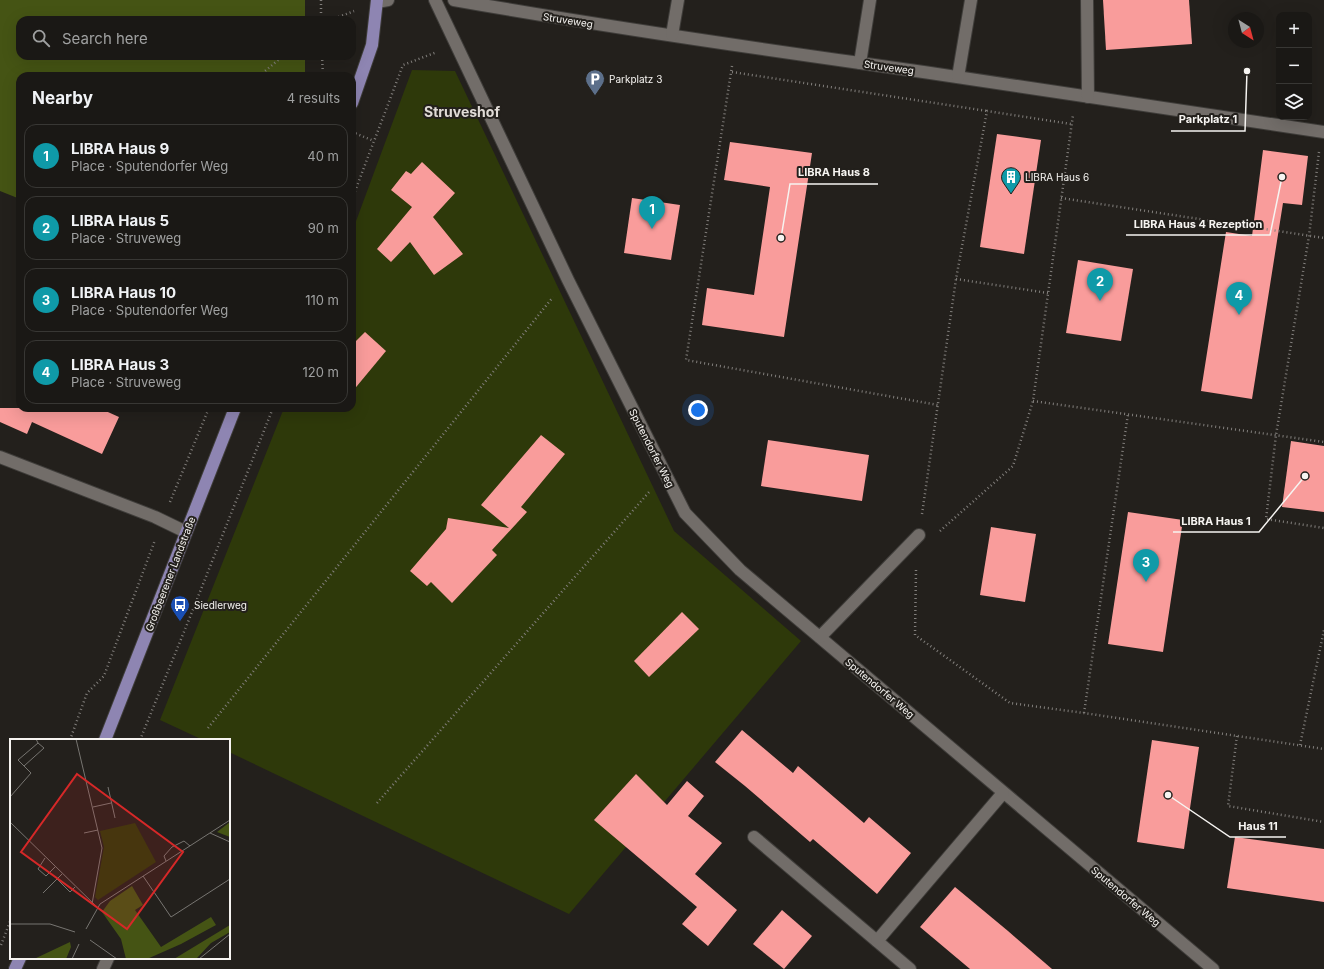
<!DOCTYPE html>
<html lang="en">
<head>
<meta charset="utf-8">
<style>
	body { margin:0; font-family:Inter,sans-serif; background:#272522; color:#f1f3f6 }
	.controls { position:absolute; right:12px; top:12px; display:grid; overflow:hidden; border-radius:8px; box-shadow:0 4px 16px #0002 }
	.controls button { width:36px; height:36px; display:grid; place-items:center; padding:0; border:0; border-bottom:1px solid #383734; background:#1a1815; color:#f1f3f6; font:20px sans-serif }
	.compass { position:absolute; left:1228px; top:12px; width:36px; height:36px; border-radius:50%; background:#1a1815; box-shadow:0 4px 16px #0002; rotate:144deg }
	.you { position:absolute; left:698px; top:410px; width:14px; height:14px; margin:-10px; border:3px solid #fff; border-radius:50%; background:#1a73e8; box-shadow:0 0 0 6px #1a73e833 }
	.badge { display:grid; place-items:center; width:26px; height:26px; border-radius:50%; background:#8cb9fc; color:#fff; font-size:13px; font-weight:700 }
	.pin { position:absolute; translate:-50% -33px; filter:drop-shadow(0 1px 2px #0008) }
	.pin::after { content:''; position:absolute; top:21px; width:14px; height:12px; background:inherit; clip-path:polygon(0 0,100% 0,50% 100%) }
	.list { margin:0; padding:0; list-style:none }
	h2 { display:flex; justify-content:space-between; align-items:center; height:52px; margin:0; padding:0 16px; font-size:17px }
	h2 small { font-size:13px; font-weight:400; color:#9fa0a0 }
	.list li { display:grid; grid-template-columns:26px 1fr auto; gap:12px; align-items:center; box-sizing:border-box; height:64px; margin:0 8px 8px; padding:0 8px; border:1px solid #383734; border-radius:12px }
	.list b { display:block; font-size:15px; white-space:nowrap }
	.list p { margin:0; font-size:13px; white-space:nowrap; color:#9fa0a0 }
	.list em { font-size:13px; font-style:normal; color:#9fa0a0 }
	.icon { flex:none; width:22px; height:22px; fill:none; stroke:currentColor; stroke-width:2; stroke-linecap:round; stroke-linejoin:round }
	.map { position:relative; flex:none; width:1324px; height:969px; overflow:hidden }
	.search { position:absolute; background:#1a1815; box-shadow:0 4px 16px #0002; left:16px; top:16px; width:340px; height:44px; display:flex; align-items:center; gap:10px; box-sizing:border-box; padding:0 14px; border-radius:12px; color:#9fa0a0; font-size:15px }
	.panel { position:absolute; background:#1a1815; box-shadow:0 4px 16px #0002; left:16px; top:72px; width:340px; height:340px; border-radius:12px }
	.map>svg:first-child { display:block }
	.green { fill:#2e390a }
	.forest { fill:#455414 }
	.building { fill:#f99c9b }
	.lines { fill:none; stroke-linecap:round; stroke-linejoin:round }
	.minor-casing { stroke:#3f3d3a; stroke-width:14 }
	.major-casing { stroke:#3f3d3a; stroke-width:14 }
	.path { stroke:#827f7c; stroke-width:2.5; stroke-dasharray:1 3; stroke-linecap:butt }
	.minor { stroke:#726d69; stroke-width:12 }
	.major { stroke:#8e85b2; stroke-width:12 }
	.labels { text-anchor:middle; stroke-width:4; stroke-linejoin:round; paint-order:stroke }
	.street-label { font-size:10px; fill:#f6f4f1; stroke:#23201c }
	.poi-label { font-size:10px; fill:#f6f4f1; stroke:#23201c; text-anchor:start }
	.district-label { font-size:14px; font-weight:bold; fill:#e1dcd7; stroke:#23201c }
	.inset-road { fill:none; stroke:#777571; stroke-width:1 }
	.view { fill:#d62828; fill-opacity:0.15; stroke:#d62828; stroke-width:2 }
	.inset-edge { fill:none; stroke:#f6f4f1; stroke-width:2 }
	.leader { fill:none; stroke:#f6f4f1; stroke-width:1.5 }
	.callout-dot { fill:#f6f4f1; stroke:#23201c; stroke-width:1.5 }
	.callout-label { font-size:11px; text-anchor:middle; font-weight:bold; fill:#f6f4f1; stroke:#23201c; stroke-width:4; stroke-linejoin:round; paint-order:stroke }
</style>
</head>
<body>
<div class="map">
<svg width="1324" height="969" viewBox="0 0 1324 969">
	<rect width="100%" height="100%" fill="#23201c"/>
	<polygon class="green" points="412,70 455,71 674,531 801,641 569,914 229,752 229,740 203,740 160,720 284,408 352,408 352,232"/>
	<polygon class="forest" points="0,0 305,0 305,20 20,20 20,56 305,56 305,76 20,76 20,199 0,191"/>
	<g class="building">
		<polygon points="1103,0 1189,0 1192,44 1106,50"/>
		<polygon points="997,134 1041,140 1024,254 980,247"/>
		<polygon points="730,142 812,153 784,337 702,325 707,288 754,295 770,187 724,180"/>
		<polygon points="1263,150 1308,156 1302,205 1283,203 1252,399 1201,391 1226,232 1252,236"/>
		<polygon points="422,162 455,193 433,217 463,254 434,275 410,242 391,262 377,249 412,207 391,190 406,171 411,174"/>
		<polygon points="632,198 680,205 671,260 624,253"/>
		<polygon points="1078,260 1133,269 1121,341 1066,333"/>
		<polygon points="365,332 386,351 352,392 352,345"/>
		<polygon points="0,408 99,408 119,417 102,454 32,422 27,434 0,422"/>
		<polygon points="541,435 565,454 521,507 527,512 492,550 497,555 452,603 431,582 427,586 410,571 446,529 448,518 509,528 481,505"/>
		<polygon points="768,440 869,455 862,501 761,486"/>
		<polygon points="1291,441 1324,446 1324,512 1282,507"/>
		<polygon points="1128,512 1183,520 1163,652 1108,644"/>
		<polygon points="991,527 1036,534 1025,602 980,595"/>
		<polygon points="682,612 699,629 649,677 634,661"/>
		<polygon points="742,730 793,773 798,766 864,823 869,817 911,853 877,894 813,839 810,842 745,786 715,762"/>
		<polygon points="1152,740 1199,747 1184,849 1137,842"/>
		<polygon points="636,774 667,805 687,781 704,796 688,816 722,843 695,874 737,910 708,946 682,924 697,907 594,820"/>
		<polygon points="1235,837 1324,849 1324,902 1227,888"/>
		<polygon points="955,887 1008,931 1052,969 970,969 920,927"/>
		<polygon points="782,910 812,936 784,969 753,944"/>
	</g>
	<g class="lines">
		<defs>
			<g id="minor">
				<polyline points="435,0 568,280 685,513 740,570 1213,969"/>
				<path d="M454 0C589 24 725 44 860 63 1015 85 1170 108 1324 132"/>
				<polyline points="1087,0 1088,97"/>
				<polyline points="377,2 388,0"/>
				<polyline points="672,35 678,0"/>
				<polyline points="860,63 870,0"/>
				<polyline points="958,77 971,0"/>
				<polyline points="0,457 155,517 186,532"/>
				<polyline points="820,637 919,535"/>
				<polyline points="754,837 910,969"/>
				<polyline points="877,941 1003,793"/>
				<polyline points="103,969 108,958"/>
			</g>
			<g id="major">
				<polyline points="352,103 372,45 377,0"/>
				<polyline points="105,740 235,408"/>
				<polyline points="15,969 20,958"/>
			</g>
		</defs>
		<use href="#minor" class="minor-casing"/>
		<use href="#major" class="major-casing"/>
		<g class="path">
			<polyline points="321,0 321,20"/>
			<polyline points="331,20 354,11"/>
			<polyline points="322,56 323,76"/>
			<polyline points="732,66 686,360 938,405"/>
			<polyline points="732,72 987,111"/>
			<polyline points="259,76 283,56"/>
			<polyline points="352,132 374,141"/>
			<polyline points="1319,152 1309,236 1276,435 1266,519 1324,528"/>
			<polyline points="1061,198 1324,238"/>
			<polyline points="352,199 403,65 437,52"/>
			<polyline points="956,279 1048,293"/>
			<polyline points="1033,401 1324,442"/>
			<polyline points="170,502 209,408"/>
			<polyline points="922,514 956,279 987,111 1071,124"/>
			<polyline points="940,531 1013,466 1033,401 1073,115"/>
			<polyline points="916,570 915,635 1010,703 1084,713 1324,749"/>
			<polyline points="1084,713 1128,414"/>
			<polyline points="208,728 553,297"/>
			<polyline points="1237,736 1228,806 1324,822"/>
			<polyline points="70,740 87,693 104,676 155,540"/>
			<polyline points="140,740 188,622 273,408"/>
			<polyline points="1300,745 1324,630"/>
			<polyline points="377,803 650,491"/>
			<polyline points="1,945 11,919"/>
		</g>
		<use href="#minor" class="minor"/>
		<use href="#major" class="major"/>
	</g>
	<defs>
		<symbol id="parking-pin" viewBox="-11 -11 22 30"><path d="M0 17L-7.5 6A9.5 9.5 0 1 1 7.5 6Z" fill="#5c6f8a" stroke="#23201c"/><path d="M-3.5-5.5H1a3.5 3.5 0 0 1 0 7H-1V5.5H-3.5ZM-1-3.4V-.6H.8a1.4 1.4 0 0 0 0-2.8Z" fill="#fff"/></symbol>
		<symbol id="building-pin" viewBox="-11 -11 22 30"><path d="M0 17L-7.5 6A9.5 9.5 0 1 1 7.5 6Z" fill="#0f9aa8" stroke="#23201c"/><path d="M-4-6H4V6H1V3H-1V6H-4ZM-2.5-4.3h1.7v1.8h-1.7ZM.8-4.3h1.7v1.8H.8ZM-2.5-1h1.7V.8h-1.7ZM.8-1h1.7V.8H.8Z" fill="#fff"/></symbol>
		<symbol id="bus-pin" viewBox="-11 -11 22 30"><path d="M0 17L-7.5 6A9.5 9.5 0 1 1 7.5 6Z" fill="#1a4fb4" stroke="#23201c"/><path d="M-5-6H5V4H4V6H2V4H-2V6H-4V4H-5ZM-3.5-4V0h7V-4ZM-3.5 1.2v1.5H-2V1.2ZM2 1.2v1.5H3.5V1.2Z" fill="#fff"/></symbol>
	</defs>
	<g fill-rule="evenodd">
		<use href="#parking-pin" x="584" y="68" width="22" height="30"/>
		<use href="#building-pin" x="1000" y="166" width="22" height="30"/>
		<use href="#bus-pin" x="169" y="594" width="22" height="30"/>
	</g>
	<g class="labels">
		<g class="street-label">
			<text transform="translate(568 20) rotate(9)" y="4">Struveweg</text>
			<text transform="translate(889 67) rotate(8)" y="4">Struveweg</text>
			<text transform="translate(652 448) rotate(63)" y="4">Sputendorfer Weg</text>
			<text transform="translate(170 574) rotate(-69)" y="4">Großbeerener Landstraße</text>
			<text transform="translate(880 688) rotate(40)" y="4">Sputendorfer Weg</text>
			<text transform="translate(1126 896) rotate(40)" y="4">Sputendorfer Weg</text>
		</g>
		<g class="poi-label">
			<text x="609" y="83">Parkplatz 3</text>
			<text x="1025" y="181">LIBRA Haus 6</text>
			<text x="194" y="609">Siedlerweg</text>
		</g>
		<g class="district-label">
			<text x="462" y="117">Struveshof</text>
		</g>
	</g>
	<g transform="translate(10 739)">
		<rect width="220" height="220" fill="#23201c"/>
		<path d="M125 84 146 123 88 161 85 158 94 108 90 92Z" fill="#2e390a"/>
		<path d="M220 83V98L207 93ZM122 147 133 166 125 171 151 208 201 178 206 186 171 205 137 220H116L111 200 92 173 100 162ZM220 186V193L201 204 187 219 164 220ZM60 203 61 208 56 220H24Z" fill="#455414"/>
		<path class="inset-road" d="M66 0 92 109 82 165M14 27 34 9 28 4M98 48 105 79M0 58 21 34 8 21 28 4 26 0M83 68 101 64M0 83 87 168M74 94 88 91M200 94 220 103M35 119 28 130 36 137 45 128M156 122 154 117 162 108 174 102 180 107M133 137 161 178 220 140M47 140 60 153 65 148M33 154 52 135M0 185H40L65 193M76 190 90 165 220 81M80 201 107 220M62 220 69 205M189 220 220 195"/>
		<path class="view" d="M67 35 173 113 117 190 11 113Z"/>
		<rect width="220" height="220" class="inset-edge"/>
	</g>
	<path class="leader" d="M1247 71L1245 131H1171M781 238L790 184H878M1282 177L1270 235H1126M1305 476L1259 532H1173M1168 795L1230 837H1286"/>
	<g class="callout-dot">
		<circle cx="1247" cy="71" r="4"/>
		<circle cx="781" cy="238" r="4"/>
		<circle cx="1282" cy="177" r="4"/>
		<circle cx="1305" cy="476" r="4"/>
		<circle cx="1168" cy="795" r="4"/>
	</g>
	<g class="callout-label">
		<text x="1208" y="123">Parkplatz 1</text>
		<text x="834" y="176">LIBRA Haus 8</text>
		<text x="1198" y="228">LIBRA Haus 4 Rezeption</text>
		<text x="1216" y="525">LIBRA Haus 1</text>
		<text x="1258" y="830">Haus 11</text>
	</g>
</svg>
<div class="controls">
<button>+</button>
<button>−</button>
<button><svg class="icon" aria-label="layers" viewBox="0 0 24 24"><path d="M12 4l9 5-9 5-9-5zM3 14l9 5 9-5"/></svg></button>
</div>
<svg class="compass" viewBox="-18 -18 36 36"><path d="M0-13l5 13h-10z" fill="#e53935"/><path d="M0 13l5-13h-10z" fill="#9fa0a0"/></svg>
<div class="you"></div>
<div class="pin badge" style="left:652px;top:229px;background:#0f9aa8">1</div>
<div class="pin badge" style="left:1100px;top:301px;background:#0f9aa8">2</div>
<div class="pin badge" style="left:1146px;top:582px;background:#0f9aa8">3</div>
<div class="pin badge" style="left:1239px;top:315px;background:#0f9aa8">4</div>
<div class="search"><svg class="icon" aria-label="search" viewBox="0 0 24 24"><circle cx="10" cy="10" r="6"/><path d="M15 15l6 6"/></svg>Search here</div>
<section class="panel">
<h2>Nearby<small>4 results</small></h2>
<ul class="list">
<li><span class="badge" style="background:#0f9aa8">1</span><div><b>LIBRA Haus 9</b><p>Place · Sputendorfer Weg</p></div><em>40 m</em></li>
<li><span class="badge" style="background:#0f9aa8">2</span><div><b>LIBRA Haus 5</b><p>Place · Struveweg</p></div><em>90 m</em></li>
<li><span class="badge" style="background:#0f9aa8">3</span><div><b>LIBRA Haus 10</b><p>Place · Sputendorfer Weg</p></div><em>110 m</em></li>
<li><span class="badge" style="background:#0f9aa8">4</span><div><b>LIBRA Haus 3</b><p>Place · Struveweg</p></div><em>120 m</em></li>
</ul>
</section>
</div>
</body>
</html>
